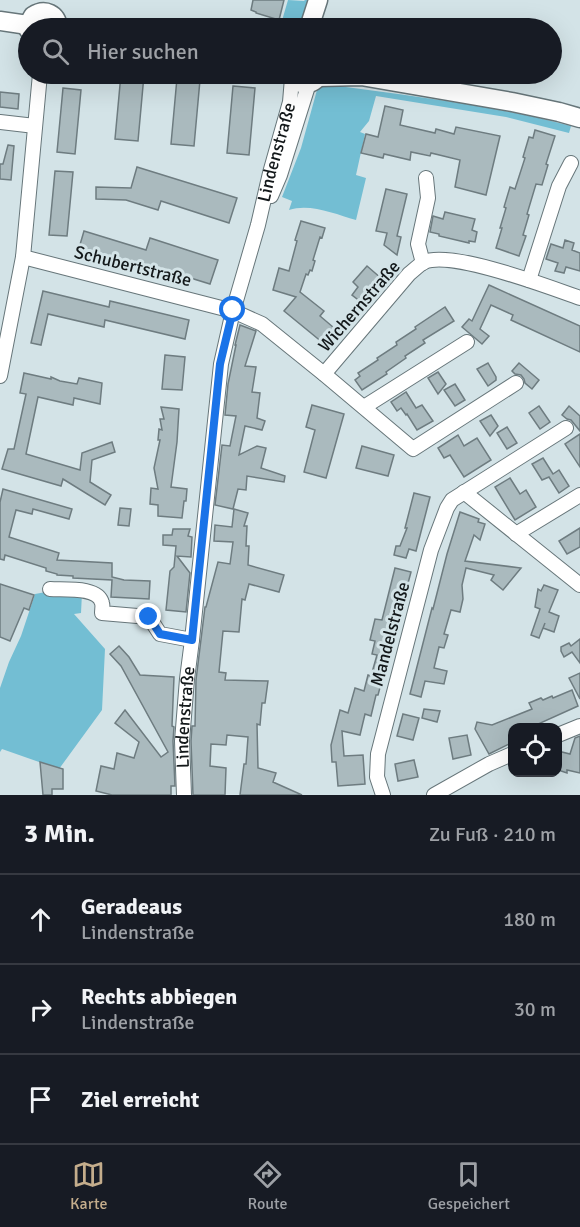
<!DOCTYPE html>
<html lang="de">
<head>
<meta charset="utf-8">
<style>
	body { margin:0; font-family:Signika,sans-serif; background:#242831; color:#f1f3f6 }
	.controls { position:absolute; right:18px; bottom:18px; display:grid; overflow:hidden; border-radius:12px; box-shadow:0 6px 24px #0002 }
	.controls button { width:54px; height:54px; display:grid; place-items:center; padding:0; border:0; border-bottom:2px solid #363941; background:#171b24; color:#f1f3f6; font:30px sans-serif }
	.stop { position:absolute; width:18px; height:18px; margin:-14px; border:4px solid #1a73e8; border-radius:50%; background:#fff }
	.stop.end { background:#1a73e8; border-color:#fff; box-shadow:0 2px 6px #0008 }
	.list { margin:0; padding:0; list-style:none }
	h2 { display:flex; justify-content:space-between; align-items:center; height:78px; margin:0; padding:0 24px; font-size:26px }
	h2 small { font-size:20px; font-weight:400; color:#9ea1a6 }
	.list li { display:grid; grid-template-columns:39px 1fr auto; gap:18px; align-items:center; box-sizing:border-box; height:90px; padding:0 24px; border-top:2px solid #363941 }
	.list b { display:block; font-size:22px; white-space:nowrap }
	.list p { margin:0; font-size:20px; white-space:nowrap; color:#9ea1a6 }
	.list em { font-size:20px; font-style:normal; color:#9ea1a6 }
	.icon { flex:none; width:33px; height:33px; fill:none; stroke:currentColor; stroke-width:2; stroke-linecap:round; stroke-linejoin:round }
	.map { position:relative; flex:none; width:580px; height:795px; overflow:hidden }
	.search { position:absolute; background:#171b24; box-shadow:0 6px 24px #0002; left:18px; right:18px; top:18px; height:66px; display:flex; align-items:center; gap:15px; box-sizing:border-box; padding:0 21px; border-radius:33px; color:#9ea1a6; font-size:22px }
	.sheet { height:348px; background:#171b24 }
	nav { display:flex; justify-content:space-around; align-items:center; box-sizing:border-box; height:84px; border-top:2px solid #363941; background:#171b24; font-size:16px; color:#9ea1a6 }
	nav a { display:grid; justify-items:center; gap:3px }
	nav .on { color:#c4ad8c }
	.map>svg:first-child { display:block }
	.green { fill:#73bed3 }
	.building { fill:#aababe; stroke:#6e7c80; stroke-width:1.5 }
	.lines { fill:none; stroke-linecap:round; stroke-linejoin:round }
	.minor-casing { stroke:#67767a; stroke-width:16 }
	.tertiary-casing { stroke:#67767a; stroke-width:21 }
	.minor { stroke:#fff; stroke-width:14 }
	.tertiary { stroke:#fff; stroke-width:18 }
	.route { stroke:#1a73e8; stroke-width:8 }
	.labels { text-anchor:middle; stroke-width:6; stroke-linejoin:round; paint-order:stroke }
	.street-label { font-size:18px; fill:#13181a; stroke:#d3e3e7 }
</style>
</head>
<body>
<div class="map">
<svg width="580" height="795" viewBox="0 0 580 795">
	<rect width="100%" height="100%" fill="#d3e3e7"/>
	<g class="green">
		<polygon points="288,0 304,1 305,0 310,0 301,28 268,28 270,21 281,24"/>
		<path d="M331 85C411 96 492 105 571 126L569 133 506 117 376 96 369 121 360 132 365 134 356 175 366 178 356 220C335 214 310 203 289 210L292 201 282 197 301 148 317 90 319 88Z"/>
		<polygon points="46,592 82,593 81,613 74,614 105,649 102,710 59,769 2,749 0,752 0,688 9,662 21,636 35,594"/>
	</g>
	<g class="building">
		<polygon points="253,0 284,0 279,20 256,13 256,12 251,10"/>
		<polygon points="121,74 144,75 138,141 115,139"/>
		<polygon points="177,78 200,80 194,146 171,144"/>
		<polygon points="233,86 255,88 249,155 227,153"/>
		<polygon points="63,88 81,90 75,154 57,152"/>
		<polygon points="0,92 19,94 18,109 0,107"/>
		<polygon points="385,106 403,110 400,125 435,133 436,129 454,134 456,127 500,136 486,195 455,187 460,160 431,153 430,156 411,152 410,160 384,154 383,158 361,153 366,134 378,137"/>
		<polygon points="535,130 555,136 546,164 548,165 542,185 536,184 527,214 529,215 523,235 526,236 519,256 496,248 502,228 500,228 506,208 504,207 510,187 515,189 525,158 523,157 529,137 533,138"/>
		<polygon points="8,145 14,146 11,180 0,179 0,164 3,164"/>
		<polygon points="137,167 237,198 229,223 161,201 158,210 126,200 96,199 96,187 131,188"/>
		<polygon points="55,171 73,172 67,236 49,235"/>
		<polygon points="386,189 407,194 397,236 401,237 397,255 384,245 387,233 376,231"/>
		<polygon points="445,212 475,219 472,230 477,232 475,242 469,241 469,243 439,236 439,234 430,232 433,216 443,219"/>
		<polygon points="301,221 325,228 322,238 320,237 313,260 315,261 312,271 310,270 308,275 306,274 300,292 324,311 320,316 340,333 328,347 284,311 296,297 273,290 279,268 289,271 297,241 295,240"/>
		<polygon points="84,231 146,250 150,238 218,260 210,284 142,263 140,267 79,248"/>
		<polygon points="565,240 574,243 572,250 580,253 580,271 566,267 564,273 555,271 558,263 546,259 551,244 563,248"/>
		<polygon points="367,266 382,279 361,302 352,295 358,287 353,282"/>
		<polygon points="489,285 580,326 580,352 511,320 513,315 491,305 480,329 489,336 482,344 462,327 469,319 472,321"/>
		<polygon points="43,291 109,307 110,301 189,320 185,339 105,320 104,327 48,314 41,345 31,343"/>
		<polygon points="445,307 454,321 423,340 425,343 405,356 406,358 386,372 387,374 362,390 355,380 360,376 358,373 378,360 377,358 397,345 396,342 416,329 415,327"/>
		<polygon points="240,325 256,331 245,366 256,367 252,392 260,393 257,418 265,421 262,430 245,426 239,455 257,446 266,448 261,468 285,476 284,482 247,476 246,490 238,489 233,509 215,505 222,445 230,446 236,416 225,415 228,384 236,345 235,345"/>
		<polygon points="165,355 185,357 182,390 162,389"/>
		<polygon points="488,363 496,377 496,380 488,386 477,369"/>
		<polygon points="519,363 539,380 532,389 525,383 524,379 521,375 515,374 512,371"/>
		<polygon points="438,372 446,384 438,394 428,378"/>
		<polygon points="24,373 51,379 51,377 60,381 77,384 79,378 102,383 100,404 74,398 73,405 38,397 26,454 80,470 82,453 112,442 115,452 92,460 90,482 111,495 105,505 63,479 61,486 2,469 8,449 14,449 26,394 20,393"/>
		<polygon points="455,384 465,400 455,406 444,390"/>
		<polygon points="406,392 416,408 422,405 433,421 417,430 407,414 406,415 401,408 397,411 391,402"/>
		<polygon points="312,405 344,414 326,478 304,472 315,430 306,427"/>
		<polygon points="539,406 550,422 540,429 529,413"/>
		<polygon points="569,406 580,416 580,431 571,420 567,419 562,415"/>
		<polygon points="161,407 179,409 177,442 171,487 187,489 186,501 184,501 182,518 158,516 158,505 150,504 151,488 158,489 154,468 160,440 158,440 159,429 162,430 160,419 164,419"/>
		<polygon points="491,415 498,426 490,436 480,421"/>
		<polygon points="507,427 517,443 507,449 497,433"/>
		<polygon points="580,434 580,467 565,444"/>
		<polygon points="458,435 464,446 477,438 491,460 464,477 450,455 444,458 438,448"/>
		<polygon points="362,446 394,455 388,476 356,468"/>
		<polygon points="543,458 553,474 559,470 569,486 559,493 549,477 542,480 532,464"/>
		<polygon points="510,478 520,494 526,490 536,507 515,520 495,487"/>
		<polygon points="3,489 72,509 69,519 33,509 32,514 16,510 9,537 59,553 57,560 112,563 112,577 124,580 150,581 149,599 111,597 112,580 73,578 73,576 57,575 57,574 46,571 46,568 5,555 4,560 0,559 0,502"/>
		<polygon points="414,493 430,497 416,551 409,549 406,558 394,555 396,546 400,546 407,528 405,528"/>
		<polygon points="120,508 131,509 129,526 118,525"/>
		<polygon points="234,509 248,513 244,526 247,526 246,546 249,546 248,565 284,575 279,592 249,584 245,600 242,599 239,632 223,631 219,672 226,673 225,680 268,681 265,703 262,703 260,725 257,724 258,768 276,773 273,782 302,795 240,795 244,764 246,764 248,737 227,735 226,745 211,744 210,766 226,768 225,795 193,795 191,741 192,726 195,726 196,680 205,607 206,607 218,562 230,564 233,542 214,541 215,525 232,527"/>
		<polygon points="460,512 479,519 478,522 485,524 480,540 474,535 465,561 521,568 503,590 491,580 494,575 466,568 462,585 463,599 460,612 451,610 444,634 448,635 444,648 439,647 434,668 447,671 444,684 425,681 421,697 410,694 432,608 433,609 447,554"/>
		<polygon points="580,528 580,547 567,554 559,541"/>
		<polygon points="173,529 190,529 188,536 192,537 191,557 177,556 190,573 186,612 166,610 170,571 174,567 176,546 163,545 163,535 172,535"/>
		<polygon points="395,568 411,572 378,695 376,695 371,716 365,714 360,735 342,731 344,756 363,755 365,784 338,786 336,762 332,762 331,745 340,710 348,713 355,688 364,691 368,675 371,676 377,655 372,654 375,641 370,640 375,619 382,620"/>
		<polygon points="0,584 34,595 29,610 24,608 10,641 0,637"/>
		<polygon points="544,585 558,590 549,612 559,616 554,632 543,628 545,623 539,638 531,635 540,609 535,607 538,589 541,591"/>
		<polygon points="580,639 580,663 572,652 564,657 561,651 561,647 569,643 571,646"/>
		<polygon points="119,646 129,657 140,675 174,677 172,726 174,727 173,741 175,786 171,786 171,795 112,795 96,791 101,766 114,769 117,753 134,758 139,742 115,723 125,710 161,757 168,752 121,666 110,654"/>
		<polygon points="580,673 580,699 569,678"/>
		<polygon points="572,690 578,706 538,724 540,728 513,728 513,742 489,754 475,729 477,722 492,725 532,709 529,703 541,698 543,700 552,696 553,698"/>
		<polygon points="424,709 440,711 437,722 422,718"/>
		<polygon points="403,714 419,718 413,740 397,736"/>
		<polygon points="467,735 471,755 453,759 449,738"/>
		<polygon points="580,736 580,773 567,770 567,773 558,770 558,751 570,754 575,738"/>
		<polygon points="414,760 418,777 398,781 395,764"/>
		<polygon points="40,762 63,769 63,789 52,789 52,795 43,795"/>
	</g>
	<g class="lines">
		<defs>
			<g id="minor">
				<polyline points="0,122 35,126"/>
				<polyline points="271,196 280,175 309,83"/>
				<polyline points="23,257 233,311 262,324 324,374 413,449 516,383"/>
				<polyline points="423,263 418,244 428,198 426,178"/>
				<polyline points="529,280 559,186 571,163"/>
				<path d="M324 374 409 274C414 270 419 265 424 262 452 250 549 287 580 298"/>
				<polyline points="0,376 23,257 40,74"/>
				<polyline points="364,407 467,342"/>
				<polyline points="464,492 580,585"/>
				<polyline points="516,534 580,495"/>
				<path d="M50 589C64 590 98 586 102 603 103 606 102 610 102 613L149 617 160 634 192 640"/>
				<polyline points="558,735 580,726"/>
				<path id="s1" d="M184 795 182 741 187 679 192 640 221 364 233 311 258 225 270 173 290 102 292 78"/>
				<polyline points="383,795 377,777 378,754 431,550 447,508 452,500 566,428"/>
				<polyline points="434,795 489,764 512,754"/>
			</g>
			<g id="tertiary">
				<polyline points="0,21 28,25"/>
				<polyline points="309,28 318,0"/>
				<path d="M28 29V25L33 16C45 8 57 14 58 28"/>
				<path d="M289 74C298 86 312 87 320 74"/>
				<polyline points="318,77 361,76 512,102 559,112 580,118"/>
			</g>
		</defs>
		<use href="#minor" class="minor-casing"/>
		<use href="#tertiary" class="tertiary-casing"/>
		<use href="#minor" class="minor"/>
		<use href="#tertiary" class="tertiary"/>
	</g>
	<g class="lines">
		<polyline class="route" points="149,617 160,634 192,640 220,364 233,310"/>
	</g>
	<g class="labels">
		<g class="street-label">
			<text dy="6" stroke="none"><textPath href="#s1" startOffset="652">Lindenstraße</textPath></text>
			<text transform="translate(133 266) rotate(14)" y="6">Schubertstraße</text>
			<text transform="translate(359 306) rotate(-49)" y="6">Wichernstraße</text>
			<text transform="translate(390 634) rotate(-75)" y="6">Mandelstraße</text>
			<text dy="6" stroke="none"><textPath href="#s1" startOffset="78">Lindenstraße</textPath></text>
		</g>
	</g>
</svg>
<div class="controls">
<button><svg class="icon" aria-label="locate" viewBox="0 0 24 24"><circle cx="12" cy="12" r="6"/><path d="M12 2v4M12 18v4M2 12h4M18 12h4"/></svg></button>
</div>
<div class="stop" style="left:233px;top:310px"></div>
<div class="stop end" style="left:149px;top:617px"></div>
<div class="search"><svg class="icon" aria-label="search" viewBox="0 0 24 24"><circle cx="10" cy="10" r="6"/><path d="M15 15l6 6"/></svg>Hier suchen</div>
</div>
<section class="sheet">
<h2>3 Min.<small>Zu Fuß · 210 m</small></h2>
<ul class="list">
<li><svg class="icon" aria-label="ahead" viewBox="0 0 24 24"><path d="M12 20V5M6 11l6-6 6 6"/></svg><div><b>Geradeaus</b><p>Lindenstraße</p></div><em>180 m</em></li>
<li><svg class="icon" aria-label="right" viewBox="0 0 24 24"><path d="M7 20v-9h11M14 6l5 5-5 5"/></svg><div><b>Rechts abbiegen</b><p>Lindenstraße</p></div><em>30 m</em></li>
<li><svg class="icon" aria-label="arrive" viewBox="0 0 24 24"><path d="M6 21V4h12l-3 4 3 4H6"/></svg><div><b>Ziel erreicht</b></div></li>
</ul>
</section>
<nav>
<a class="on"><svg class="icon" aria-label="map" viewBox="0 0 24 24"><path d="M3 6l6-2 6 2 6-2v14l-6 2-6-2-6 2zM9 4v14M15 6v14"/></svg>Karte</a>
<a><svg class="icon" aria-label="directions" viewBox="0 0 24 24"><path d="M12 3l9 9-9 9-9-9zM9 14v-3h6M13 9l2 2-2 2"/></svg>Route</a>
<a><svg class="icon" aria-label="saved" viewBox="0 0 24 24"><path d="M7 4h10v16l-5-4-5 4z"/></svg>Gespeichert</a>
</nav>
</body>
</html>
